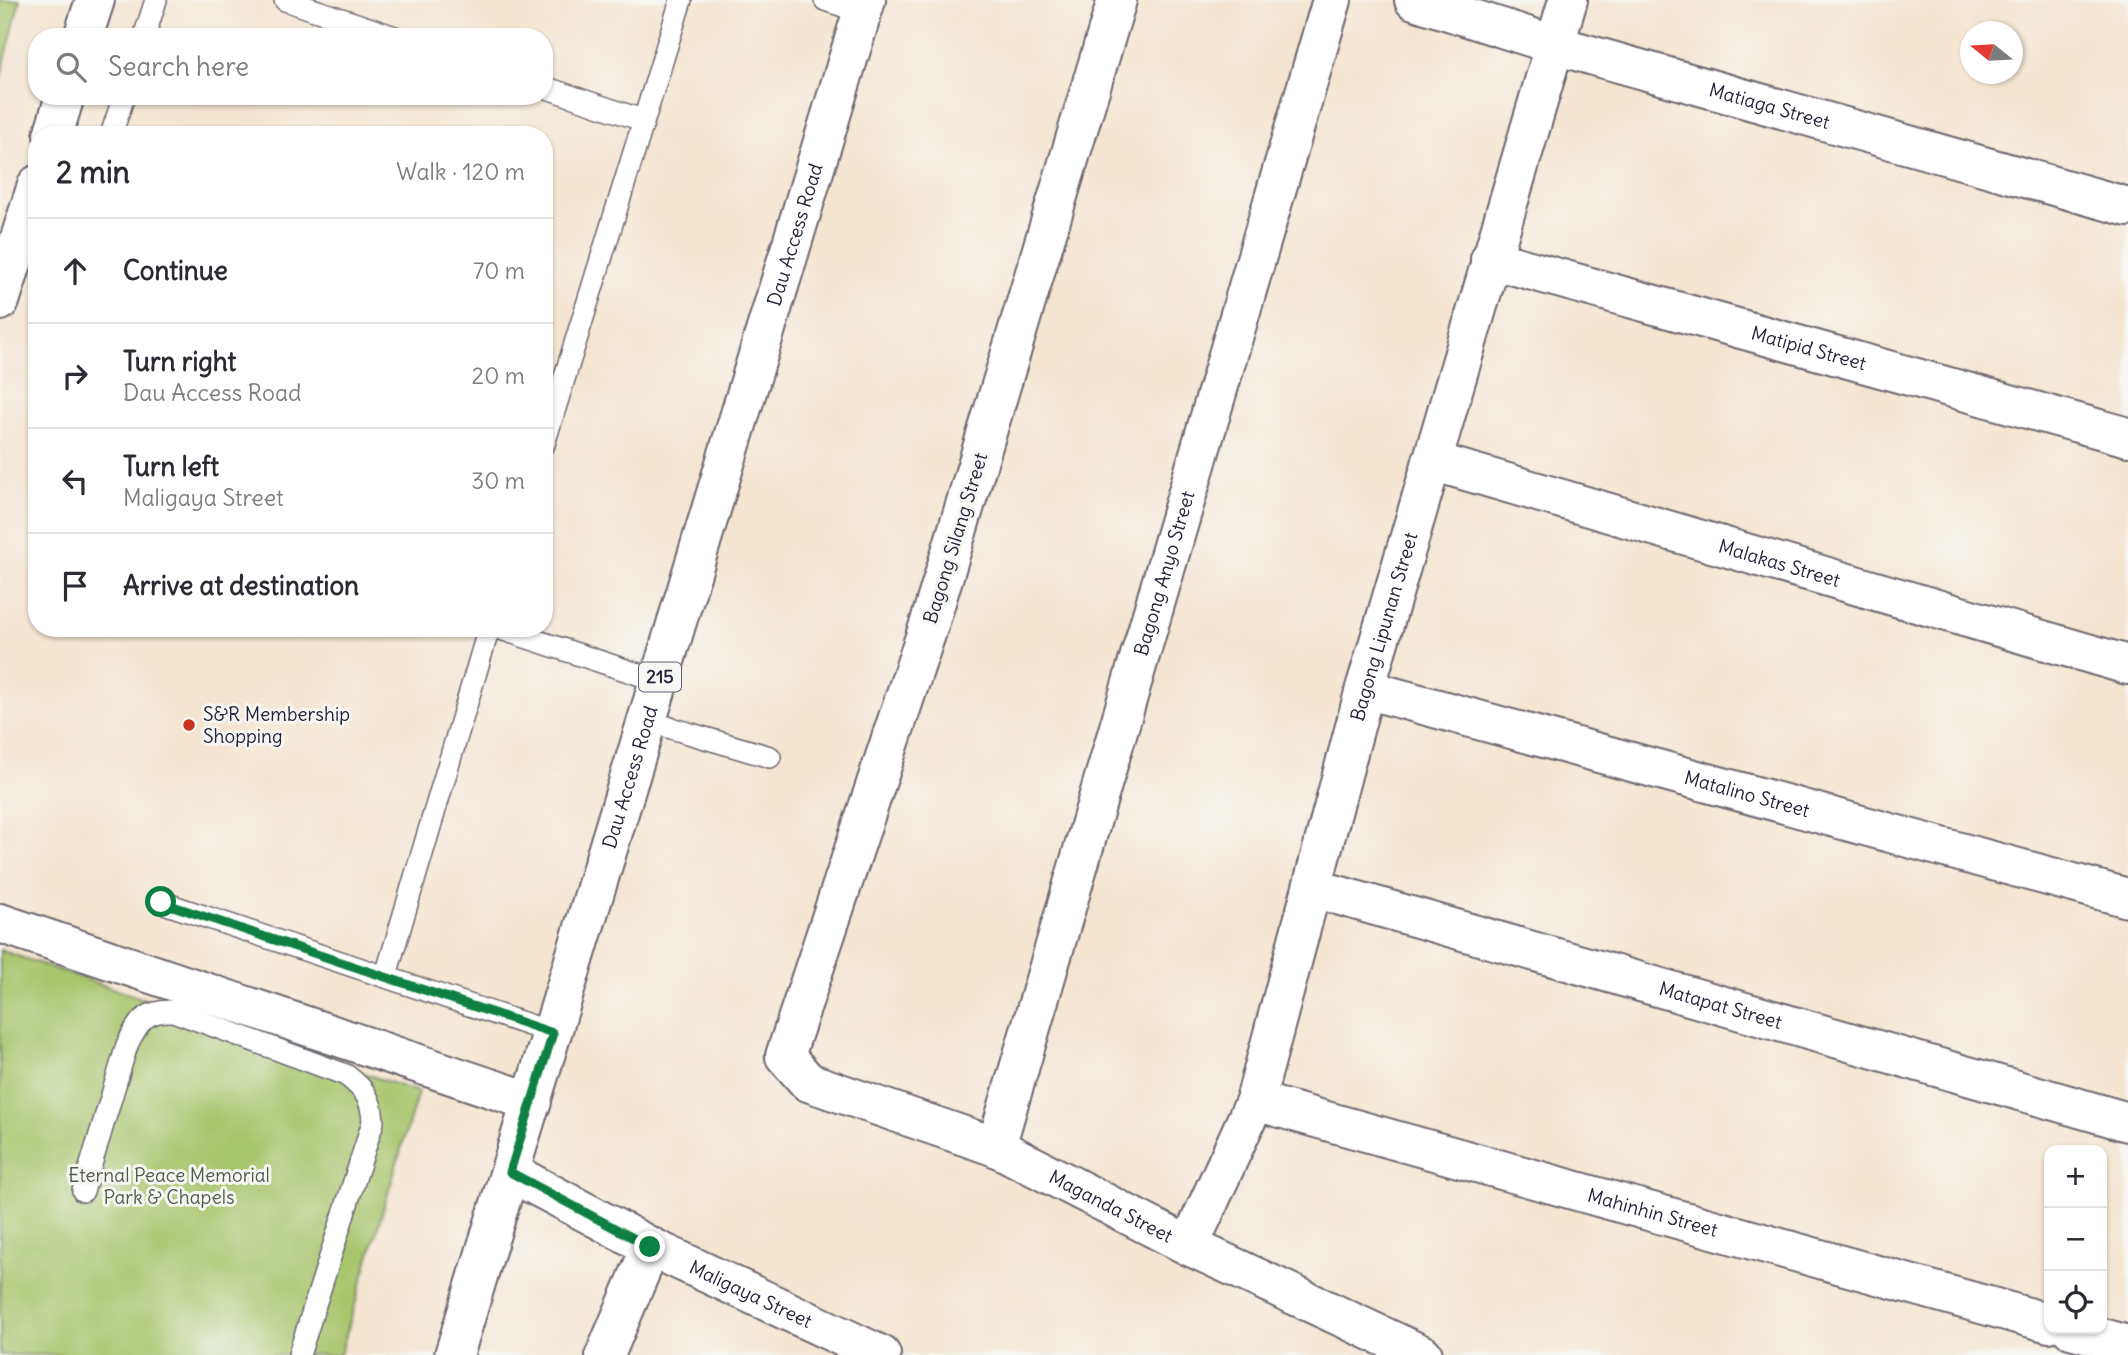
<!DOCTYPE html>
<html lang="en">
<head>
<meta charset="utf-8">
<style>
	body { margin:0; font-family:Delius,sans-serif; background:#f7f7f7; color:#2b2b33 }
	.controls { position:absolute; right:21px; bottom:21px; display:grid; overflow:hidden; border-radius:14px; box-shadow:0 2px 5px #0004 }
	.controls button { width:63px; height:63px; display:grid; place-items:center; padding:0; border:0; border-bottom:2px solid #e1e1e2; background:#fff; color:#2b2b33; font:35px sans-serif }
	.compass { position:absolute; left:1960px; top:21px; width:63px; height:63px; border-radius:50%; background:#fff; box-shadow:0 2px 5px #0004; rotate:288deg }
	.stop { position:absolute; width:21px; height:21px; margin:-16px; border:5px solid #0b8043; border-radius:50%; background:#fff }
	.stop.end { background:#0b8043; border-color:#fff; box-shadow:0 2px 7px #0008 }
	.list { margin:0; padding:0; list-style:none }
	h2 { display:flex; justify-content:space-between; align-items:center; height:91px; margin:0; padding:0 28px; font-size:30px }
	h2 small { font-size:23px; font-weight:400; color:#7c7c81 }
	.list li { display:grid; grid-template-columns:46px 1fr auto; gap:21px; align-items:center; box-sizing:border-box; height:105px; padding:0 28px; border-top:2px solid #e1e1e2 }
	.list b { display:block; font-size:26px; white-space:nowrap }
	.list p { margin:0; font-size:23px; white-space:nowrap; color:#7c7c81 }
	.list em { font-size:23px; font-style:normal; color:#7c7c81 }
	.icon { flex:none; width:38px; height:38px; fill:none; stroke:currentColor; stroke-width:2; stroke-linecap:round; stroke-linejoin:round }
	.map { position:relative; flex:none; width:2128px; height:1355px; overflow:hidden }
	.search { position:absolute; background:#fff; box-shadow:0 2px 5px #0004; left:28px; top:28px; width:525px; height:77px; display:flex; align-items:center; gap:18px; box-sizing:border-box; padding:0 24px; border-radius:28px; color:#7c7c81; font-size:26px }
	.panel { position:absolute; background:#fff; box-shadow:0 2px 5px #0004; left:28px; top:126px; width:525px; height:511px; border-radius:28px }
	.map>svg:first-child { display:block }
	.green { fill:#a9c56c; stroke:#667454; stroke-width:2 }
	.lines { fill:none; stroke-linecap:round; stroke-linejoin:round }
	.lane-casing { stroke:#6c666f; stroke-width:24 }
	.street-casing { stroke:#6c666f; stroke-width:42 }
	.primary-casing { stroke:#6c666f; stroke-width:42 }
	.lane { stroke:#fff; stroke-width:21 }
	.street { stroke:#fff; stroke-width:38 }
	.primary { stroke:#fff; stroke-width:38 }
	.route { stroke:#0b8043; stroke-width:9 }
	.poi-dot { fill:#c8321e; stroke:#f6f6f2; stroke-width:2.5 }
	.labels { text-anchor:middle; stroke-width:6; stroke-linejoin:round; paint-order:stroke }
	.shield { fill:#f6f6f2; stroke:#626272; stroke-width:2 }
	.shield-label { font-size:18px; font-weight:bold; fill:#22223b }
	.street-label { font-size:19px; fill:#22223b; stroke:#f6f6f2 }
	.poi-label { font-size:19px; fill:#22223b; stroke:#f6f6f2; text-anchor:start }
	.park-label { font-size:19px; fill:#515b4c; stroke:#f6f6f2 }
</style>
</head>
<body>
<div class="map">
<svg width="2128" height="1355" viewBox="0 0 2128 1355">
	<rect width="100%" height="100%" fill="#f6f6f2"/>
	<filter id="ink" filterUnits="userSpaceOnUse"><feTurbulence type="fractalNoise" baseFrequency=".0143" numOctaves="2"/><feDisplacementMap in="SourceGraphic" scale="14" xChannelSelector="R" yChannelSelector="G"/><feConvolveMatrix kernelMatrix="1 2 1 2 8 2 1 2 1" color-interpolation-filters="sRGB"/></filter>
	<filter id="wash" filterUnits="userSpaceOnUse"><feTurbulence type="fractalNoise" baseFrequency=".00686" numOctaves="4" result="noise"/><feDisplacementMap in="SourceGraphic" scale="28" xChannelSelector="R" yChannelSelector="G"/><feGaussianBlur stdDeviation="1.57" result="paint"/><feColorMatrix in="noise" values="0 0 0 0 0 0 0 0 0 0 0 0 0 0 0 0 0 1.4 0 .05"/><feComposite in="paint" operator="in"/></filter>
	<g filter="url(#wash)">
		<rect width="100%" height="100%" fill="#f4e5d0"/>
		<g class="green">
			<polygon points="0,0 20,0 0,80"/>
			<polygon points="0,950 418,1092 340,1355 0,1355"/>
		</g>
	</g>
	<g filter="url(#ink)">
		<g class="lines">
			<defs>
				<g id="lane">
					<polyline points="285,0 395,37"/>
					<polyline points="825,0 862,12"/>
					<polyline points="144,37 156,0"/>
					<polyline points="544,87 642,120"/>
					<polyline points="111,135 124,96"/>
					<polyline points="544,444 681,0"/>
					<polyline points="498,628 659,681"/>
					<polyline points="647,721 770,757"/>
					<polyline points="161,902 553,1033"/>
					<polyline points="386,975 489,628"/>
					<path d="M83 1191 127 1045C138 1022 145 1010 173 1011L346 1075C364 1089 372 1098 373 1122L299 1355"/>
				</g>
				<g id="street">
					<path id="s1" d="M1117 0 929 625 785 1056 808 1082 996 1147 1189 1246 1423 1355"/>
					<path id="s2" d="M1414 0 1555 45 2128 207"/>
					<polyline points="83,37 95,0"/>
					<polyline points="53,135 65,96"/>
					<path id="s3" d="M1490 259 2128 437"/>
					<polyline points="0,301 37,185"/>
					<path id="s4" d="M1432 461 2128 665"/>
					<path id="s5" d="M1365 689 2128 898"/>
					<path id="s6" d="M1313 888 2128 1122"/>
					<polyline points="0,923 532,1102"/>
					<path id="s7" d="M1255 1101 2049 1323"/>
					<path id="s8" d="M996 1147 1332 0"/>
					<path id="s9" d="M510 1172 651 1247 881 1355"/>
					<path id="s10" d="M1189 1246 1255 1101 1365 689 1568 0"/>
					<polyline points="2071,1329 2128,1345"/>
					<polyline points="605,1355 651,1247"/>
				</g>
				<g id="primary">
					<path id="s11" d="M454 1355 866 0"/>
				</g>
			</defs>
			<use href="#lane" class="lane-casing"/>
			<use href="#street" class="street-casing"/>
			<use href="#primary" class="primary-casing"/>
			<use href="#lane" class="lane"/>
			<use href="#street" class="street"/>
			<use href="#primary" class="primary"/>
		</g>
	</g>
	<g class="lines" filter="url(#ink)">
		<polyline class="route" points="161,902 553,1033 510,1172 650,1247"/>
	</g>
	<circle class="poi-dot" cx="189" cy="725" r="7"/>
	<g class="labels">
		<rect class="shield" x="639" y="662.5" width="42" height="29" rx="5"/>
		<g class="shield-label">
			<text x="660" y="683">215</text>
		</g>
		<g class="street-label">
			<text dy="7" stroke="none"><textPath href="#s2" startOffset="371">Matiaga Street</textPath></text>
			<text dy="7" stroke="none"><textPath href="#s11" startOffset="1171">Dau Access Road</textPath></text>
			<text dy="7" stroke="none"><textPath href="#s3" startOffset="331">Matipid Street</textPath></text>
			<text transform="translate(955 538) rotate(-73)" y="7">Bagong Silang Street</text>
			<text dy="7" stroke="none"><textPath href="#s4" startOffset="362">Malakas Street</textPath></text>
			<text dy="7" stroke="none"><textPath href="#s8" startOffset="598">Bagong Anyo Street</textPath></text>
			<text dy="7" stroke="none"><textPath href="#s10" startOffset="651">Bagong Lipunan Street</textPath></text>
			<text dy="7" stroke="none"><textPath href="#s11" startOffset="604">Dau Access Road</textPath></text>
			<text dy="7" stroke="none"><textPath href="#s5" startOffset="396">Matalino Street</textPath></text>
			<text dy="7" stroke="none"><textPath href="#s6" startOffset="424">Matapat Street</textPath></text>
			<text dy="7" stroke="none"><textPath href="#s1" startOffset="1470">Maganda Street</textPath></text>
			<text dy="7" stroke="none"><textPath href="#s7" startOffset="413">Mahinhin Street</textPath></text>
			<text dy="7" stroke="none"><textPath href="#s9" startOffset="270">Maligaya Street</textPath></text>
		</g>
		<g class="poi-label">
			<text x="203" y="721">S&amp;R Membership<tspan x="203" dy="22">Shopping</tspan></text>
		</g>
		<g class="park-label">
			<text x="169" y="1182">Eternal Peace Memorial<tspan x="169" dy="22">Park &amp; Chapels</tspan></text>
		</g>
	</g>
</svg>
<div class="controls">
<button>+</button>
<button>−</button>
<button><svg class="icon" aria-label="locate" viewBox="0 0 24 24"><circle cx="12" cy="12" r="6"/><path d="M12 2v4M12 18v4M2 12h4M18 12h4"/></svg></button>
</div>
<svg class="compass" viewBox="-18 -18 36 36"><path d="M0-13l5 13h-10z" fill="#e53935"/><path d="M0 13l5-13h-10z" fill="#7c7c81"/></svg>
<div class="stop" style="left:161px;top:902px"></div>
<div class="stop end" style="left:650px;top:1247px"></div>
<div class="search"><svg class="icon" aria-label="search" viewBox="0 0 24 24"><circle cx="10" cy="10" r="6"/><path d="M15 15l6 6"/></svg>Search here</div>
<section class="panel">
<h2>2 min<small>Walk · 120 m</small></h2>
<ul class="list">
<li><svg class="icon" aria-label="ahead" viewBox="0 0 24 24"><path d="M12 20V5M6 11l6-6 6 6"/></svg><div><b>Continue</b></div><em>70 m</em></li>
<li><svg class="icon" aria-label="right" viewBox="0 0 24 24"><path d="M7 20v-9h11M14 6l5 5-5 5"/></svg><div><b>Turn right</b><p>Dau Access Road</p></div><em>20 m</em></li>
<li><svg class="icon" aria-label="left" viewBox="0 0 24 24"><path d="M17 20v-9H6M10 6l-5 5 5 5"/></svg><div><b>Turn left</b><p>Maligaya Street</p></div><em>30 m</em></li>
<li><svg class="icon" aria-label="arrive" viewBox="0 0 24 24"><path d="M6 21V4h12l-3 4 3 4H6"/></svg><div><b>Arrive at destination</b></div></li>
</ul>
</section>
</div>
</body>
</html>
